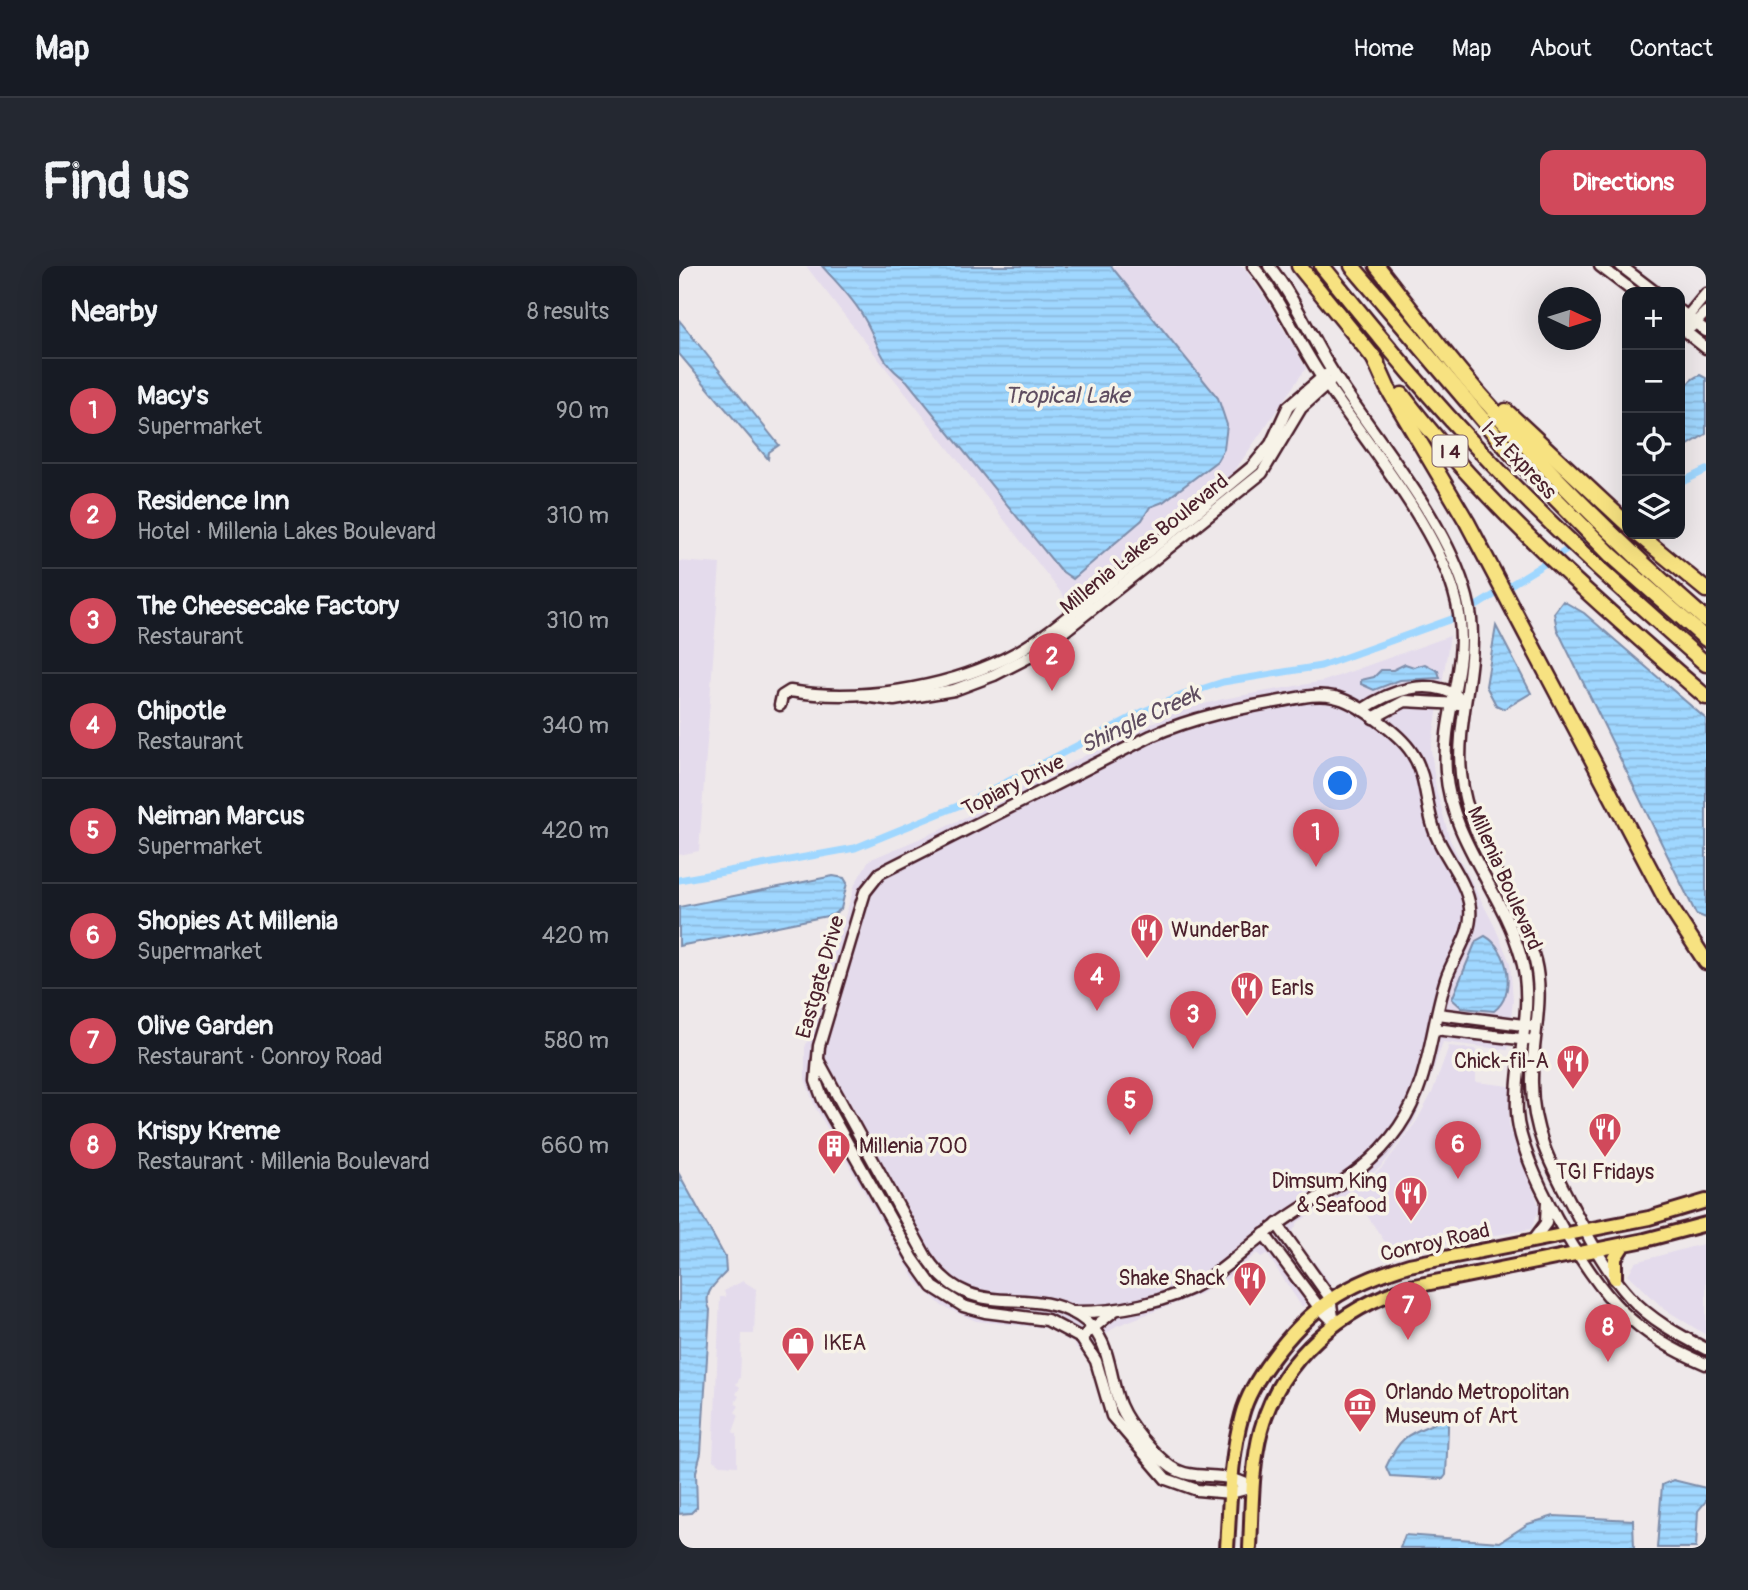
<!DOCTYPE html>
<html lang="en">
<head>
<meta charset="utf-8">
<style>
	body { margin:0; font-family:Pangolin,sans-serif; background:#242831; color:#f1f3f6 }
	.controls { position:absolute; right:21px; top:21px; display:grid; overflow:hidden; border-radius:14px; box-shadow:0 7px 28px #0002 }
	.controls button { width:63px; height:63px; display:grid; place-items:center; padding:0; border:0; border-bottom:2px solid #363941; background:#171b24; color:#f1f3f6; font:35px sans-serif }
	.compass { position:absolute; left:859px; top:21px; width:63px; height:63px; border-radius:50%; background:#171b24; box-shadow:0 7px 28px #0002; rotate:94deg }
	.you { position:absolute; left:662px; top:518px; width:24px; height:24px; margin:-18px; border:5px solid #fff; border-radius:50%; background:#1a73e8; box-shadow:0 0 0 10px #1a73e833 }
	.badge { display:grid; place-items:center; width:46px; height:46px; border-radius:50%; background:#d1495b; color:#fff; font-size:23px; font-weight:700 }
	.pin { position:absolute; translate:-50% -58px; filter:drop-shadow(0 2px 4px #0008) }
	.pin::after { content:''; position:absolute; top:37px; width:24px; height:21px; background:inherit; clip-path:polygon(0 0,100% 0,50% 100%) }
	.list { margin:0; padding:0; list-style:none }
	h2 { display:flex; justify-content:space-between; align-items:center; height:91px; margin:0; padding:0 28px; font-size:30px }
	h2 small { font-size:23px; font-weight:400; color:#9ea1a6 }
	.list li { display:grid; grid-template-columns:46px 1fr auto; gap:21px; align-items:center; box-sizing:border-box; height:105px; padding:0 28px; border-top:2px solid #363941 }
	.list b { display:block; font-size:26px; white-space:nowrap }
	.list p { margin:0; font-size:23px; white-space:nowrap; color:#9ea1a6 }
	.list em { font-size:23px; font-style:normal; color:#9ea1a6 }
	.icon { flex:none; width:38px; height:38px; fill:none; stroke:currentColor; stroke-width:2; stroke-linecap:round; stroke-linejoin:round }
	.map { position:relative; flex:none; width:1027px; height:1282px; overflow:hidden; border-radius:14px }
	header { display:flex; align-items:center; gap:42px; box-sizing:border-box; height:98px; padding:0 35px; background:#171b24; border-bottom:2px solid #363941 }
	header strong { font-size:33px }
	nav { display:flex; gap:38px; margin-inline-start:auto; font-size:24px }
	.intro { display:flex; align-items:center; justify-content:space-between; box-sizing:border-box; height:168px; padding:0 42px }
	h1 { margin:0; font-size:49px }
	.button { padding:18px 32px; border-radius:14px; background:#d1495b; color:#fff; font-size:24px; font-weight:700 }
	main { display:flex; gap:42px; padding:0 42px }
	aside { flex:1; background:#171b24; border-radius:14px; box-shadow:0 7px 28px #0002 }
	.map>svg:first-child { display:block }
	.built { fill:#e4dbec }
	.water { fill:url(#water-rules); stroke:#7d8daa; stroke-width:2 }
	.lines { fill:none; stroke-linecap:round; stroke-linejoin:round }
	.canal { stroke:#9fd7ff; stroke-width:7 }
	.minor-casing { stroke:#4a1f2b; stroke-width:15 }
	.major-casing { stroke:#4a1f2b; stroke-width:18 }
	.highway-casing { stroke:#4a1f2b; stroke-width:19 }
	.minor { stroke:#f7f3e8; stroke-width:10 }
	.major { stroke:#f7e281; stroke-width:12 }
	.highway { stroke:#f7e281; stroke-width:14 }
	.labels { text-anchor:middle; stroke-width:7; stroke-linejoin:round; paint-order:stroke }
	.shield { fill:#f7f3e8; stroke:#7e5f64; stroke-width:2 }
	.shield-label { font-size:19px; font-weight:bold; fill:#4a1f2b }
	.street-label { font-size:21px; fill:#4a1f2b; stroke:#f7f3e8 }
	.poi-label { font-size:21px; fill:#4a1f2b; stroke:#f7f3e8; text-anchor:start }
	.water-label { font-size:23px; font-style:italic; fill:#5f4d60; stroke:#f7f3e8 }
</style>
</head>
<body>
<header>
<strong>Map</strong>
<nav><a>Home</a><a>Map</a><a>About</a><a>Contact</a></nav>
</header>
<div class="intro"><h1>Find us</h1><a class="button">Directions</a></div>
<main>
<aside>
<h2>Nearby<small>8 results</small></h2>
<ul class="list">
<li><span class="badge">1</span><div><b>Macy's</b><p>Supermarket</p></div><em>90 m</em></li>
<li><span class="badge">2</span><div><b>Residence Inn</b><p>Hotel · Millenia Lakes Boulevard</p></div><em>310 m</em></li>
<li><span class="badge">3</span><div><b>The Cheesecake Factory</b><p>Restaurant</p></div><em>310 m</em></li>
<li><span class="badge">4</span><div><b>Chipotle</b><p>Restaurant</p></div><em>340 m</em></li>
<li><span class="badge">5</span><div><b>Neiman Marcus</b><p>Supermarket</p></div><em>420 m</em></li>
<li><span class="badge">6</span><div><b>Shopies At Millenia</b><p>Supermarket</p></div><em>420 m</em></li>
<li><span class="badge">7</span><div><b>Olive Garden</b><p>Restaurant · Conroy Road</p></div><em>580 m</em></li>
<li><span class="badge">8</span><div><b>Krispy Kreme</b><p>Restaurant · Millenia Boulevard</p></div><em>660 m</em></li>
</ul>
</aside>
<div class="map">
<svg width="1027" height="1282" viewBox="0 0 1027 1282">
	<defs>
		<pattern id="water-rules" width="6" height="5" patternUnits="userSpaceOnUse" patternTransform="scale(1.75)"><rect width="6" height="5" fill="#9fd7ff"/><path d="M0 2.5h6" fill="none" stroke="#8ab8db"/></pattern>
	</defs>
	<rect width="100%" height="100%" fill="#eee8ea"/>
	<filter id="ink" filterUnits="userSpaceOnUse"><feTurbulence type="fractalNoise" baseFrequency=".0143" numOctaves="2"/><feDisplacementMap in="SourceGraphic" scale="14" xChannelSelector="R" yChannelSelector="G"/><feConvolveMatrix kernelMatrix="1 2 1 2 8 2 1 2 1" color-interpolation-filters="sRGB"/></filter>
	<g filter="url(#ink)">
		<g class="built">
			<polygon points="127,0 564,0 589,36 627,102 550,213 394,342"/>
			<polygon points="0,295 41,298 20,585 0,589"/>
			<polygon points="771,370 752,483 757,523 771,574 816,661 831,697 834,734 829,784 764,776 735,856 703,900 672,925 619,956 613,967 652,1018 623,1041 588,988 582,991 578,987 548,1013 521,1028 437,1060 403,1088 394,1077 368,1062 297,1055 263,1040 237,1015 136,841 126,813 126,782 176,618 190,594 261,564 450,467 500,445 544,433 645,415"/>
			<polygon points="770,780 797,783 797,816 831,820 830,858 861,942 852,963 710,988 706,976 672,926 703,902 737,856 753,827"/>
			<polygon points="1027,977 1027,1069 984,1042 949,1008 957,996"/>
			<polygon points="64,1015 77,1023 75,1068 63,1068 61,1112 57,1118 61,1121 57,1128 60,1130 56,1137 60,1140 56,1146 60,1149 54,1166 58,1168 58,1200 41,1199 34,1194 41,1031 47,1031 45,1025"/>
		</g>
		<g class="water">
			<path d="M143 0H432L539 132 548 159 545 183 538 195 484 236 471 241 463 254 394 313 381 304 228 115C199 95 201 79 185 52 175 33 157 16 143 0Z"/>
			<polygon points="0,54 100,179 90,186 89,193 0,88"/>
			<path d="M1021 109 1027 112V168L1001 184C1001 159 992 120 1021 109Z"/>
			<polygon points="884,335 905,347 1027,453 1027,652 1017,648 878,363 875,347"/>
			<polygon points="817,360 852,427 825,443 817,439 807,420"/>
			<polygon points="726,398 735,401 746,398 759,405 761,412 721,414 695,424 682,418 682,414 695,411 702,404 714,404"/>
			<polygon points="154,610 165,612 168,617 162,643 153,649 0,680 0,641"/>
			<path d="M806 670C830 683 838 728 815 745L783 742 773 733 797 675Z"/>
			<path d="M0 908 46 991 47 1006C36 1018 23 1027 31 1044L22 1187 17 1206 18 1241 12 1247 0 1248Z"/>
			<path d="M763 1154 769 1156V1163L767 1209 764 1213 711 1210 707 1201C722 1167 731 1168 763 1154Z"/>
			<polygon points="994,1214 1027,1222 1027,1235 1019,1245 1017,1282 978,1282 983,1219"/>
			<polygon points="875,1250 954,1254 955,1282 721,1282 726,1269 821,1276 849,1258"/>
		</g>
		<g class="lines">
			<g class="canal">
				<polyline points="1001,217 1027,204"/>
				<polyline points="0,614 176,582 291,535 463,446 504,429 544,416 642,400 781,350 948,247"/>
			</g>
			<defs>
				<g id="minor">
					<path d="M574 0C601 33 617 72 640 107 682 171 753 253 775 326 796 395 762 440 767 506 772 574 824 626 842 691 857 743 835 795 838 847 841 899 905 1008 943 1045 967 1069 995 1085 1027 1098"/>
					<path d="M590 0C616 32 631 70 653 105 696 174 767 252 788 331 804 391 776 448 782 508 788 575 839 630 856 695 866 735 852 777 853 817 853 868 875 905 898 949 913 978 929 1007 951 1031 972 1054 1000 1069 1027 1083"/>
					<polyline points="921,0 955,26"/>
					<polyline points="942,0 976,26"/>
					<polyline points="1001,45 1027,65"/>
					<polyline points="1012,61 1027,46"/>
					<polyline points="1003,63 1027,82"/>
					<polyline points="1005,65 1008,51 1027,28"/>
					<polyline points="184,430 215,434 275,424 315,409 358,387 583,207 622,142 651,116"/>
					<path d="M101 439 103 430 111 425C179 436 263 423 325 393 363 375 396 344 429 318 477 279 526 240 574 200L592 178 609 141 646 109"/>
					<path d="M683 444C711 425 750 410 781 432"/>
					<polyline points="694,452 726,435 780,438"/>
					<polyline points="759,748 852,760"/>
					<polyline points="756,763 849,774"/>
					<path d="M139 794 247 991C292 1059 346 1017 400 1050 434 1072 428 1107 441 1139 450 1160 474 1188 492 1201 512 1214 533 1207 554 1213 561 1215 567 1218 574 1221"/>
					<polyline points="598,958 651,1032 655,1057"/>
					<polyline points="585,968 639,1040 655,1056"/>
					<polyline points="855,973 867,957 868,935"/>
					<path d="M392 1046C436 1047 489 1037 527 1014 550 1000 569 980 591 964 638 928 685 912 720 861 751 816 751 763 767 713 775 689 794 668 791 642 788 616 767 593 757 569 746 542 749 511 733 487 721 468 677 435 655 431 637 427 619 432 602 435 557 443 514 451 472 470L201 607 186 626 182 639 140 780 137 815 144 834 234 993 254 1021 284 1040 306 1046 368 1054 402 1072 417 1095 433 1150 487 1213 518 1224 552 1227 574 1221"/>
					<polyline points="402,1072 435,1045"/>
				</g>
				<g id="major">
					<polyline points="936,1012 936,992 945,978"/>
					<path d="M548 1282C551 1238 551 1192 563 1149 568 1130 581 1109 593 1093 632 1040 667 1018 730 999L970 952 1027 935"/>
					<path d="M571 1282C573 1243 572 1202 582 1164 601 1093 663 1041 731 1021L966 974 1027 958"/>
				</g>
				<g id="highway">
					<polyline points="620,0 698,96"/>
					<path d="M643 0C696 65 748 130 806 190 875 264 951 331 1027 398"/>
					<polyline points="673,0 832,187 932,289 1027,373"/>
					<path d="M698 0C732 43 765 88 801 129 871 209 947 284 1027 354"/>
					<polyline points="694,90 708,121 788,256 990,639 1027,696"/>
					<path d="M723 129C809 242 920 338 1027 431"/>
					<polyline points="827,145 948,258"/>
					<polyline points="959,268 1027,324"/>
				</g>
			</defs>
			<use href="#minor" class="minor-casing"/>
			<use href="#major" class="major-casing"/>
			<use href="#highway" class="highway-casing"/>
			<use href="#minor" class="minor"/>
			<use href="#major" class="major"/>
			<use href="#highway" class="highway"/>
		</g>
	</g>
	<defs>
		<symbol id="restaurant-pin" viewBox="-11 -11 22 30"><path d="M0 17L-7.5 6A9.5 9.5 0 1 1 7.5 6Z" fill="#d1495b" stroke="#f7f3e8"/><path d="M-5-6h1v4h1v-4h1v4h1v-4h1v5L-1.5 .5V6h-2V.5L-5-1ZM5-6V6H3V1.5H1.5Q1.5-4 5-6Z" fill="#fff"/></symbol>
		<symbol id="building-pin" viewBox="-11 -11 22 30"><path d="M0 17L-7.5 6A9.5 9.5 0 1 1 7.5 6Z" fill="#d1495b" stroke="#f7f3e8"/><path d="M-4-6H4V6H1V3H-1V6H-4ZM-2.5-4.3h1.7v1.8h-1.7ZM.8-4.3h1.7v1.8H.8ZM-2.5-1h1.7V.8h-1.7ZM.8-1h1.7V.8H.8Z" fill="#fff"/></symbol>
		<symbol id="shop-pin" viewBox="-11 -11 22 30"><path d="M0 17L-7.5 6A9.5 9.5 0 1 1 7.5 6Z" fill="#d1495b" stroke="#f7f3e8"/><path d="M-5-2.5h2.3a2.7 3.5 0 0 1 5.4 0H5L5.5 6h-11ZM-1.5-2.5h3a1.5 2.3 0 0 0-3 0Z" fill="#fff"/></symbol>
		<symbol id="museum-pin" viewBox="-11 -11 22 30"><path d="M0 17L-7.5 6A9.5 9.5 0 1 1 7.5 6Z" fill="#d1495b" stroke="#f7f3e8"/><path d="M0-6L6-3V-2H-6V-3ZM-5-1h2V3h-2ZM-1-1h2V3h-2ZM3-1h2V3H3ZM-6 4H6V6H-6Z" fill="#fff"/></symbol>
	</defs>
	<g fill-rule="evenodd">
		<use href="#restaurant-pin" x="449" y="645" width="38" height="52"/>
		<use href="#restaurant-pin" x="549" y="703" width="38" height="52"/>
		<use href="#restaurant-pin" x="875" y="776" width="38" height="52"/>
		<use href="#restaurant-pin" x="907" y="844" width="38" height="52"/>
		<use href="#building-pin" x="136" y="861" width="38" height="52"/>
		<use href="#restaurant-pin" x="713" y="908" width="38" height="52"/>
		<use href="#restaurant-pin" x="552" y="993" width="38" height="52"/>
		<use href="#shop-pin" x="100" y="1058" width="38" height="52"/>
		<use href="#museum-pin" x="662" y="1119" width="38" height="52"/>
	</g>
	<g class="labels">
		<rect class="shield" x="753.5" y="169.5" width="35" height="31" rx="5"/>
		<g class="shield-label">
			<text x="771" y="192">I 4</text>
		</g>
		<g class="street-label">
			<text transform="translate(840 194) rotate(46)" y="7">I-4 Express</text>
			<text transform="translate(465 278) rotate(-39)" y="7">Millenia Lakes Boulevard</text>
			<text transform="translate(334 519) rotate(-27)" y="7">Topiary Drive</text>
			<text transform="translate(826 612) rotate(66)" y="7">Millenia Boulevard</text>
			<text transform="translate(141 711) rotate(-74)" y="7">Eastgate Drive</text>
			<text transform="translate(756 976) rotate(-13)" y="7">Conroy Road</text>
		</g>
		<g class="poi-label">
			<text x="492" y="671">WunderBar</text>
			<text x="592" y="729">Earls</text>
			<text x="870" y="802" text-anchor="end">Chick-fil-A</text>
			<text x="180" y="887">Millenia 700</text>
			<text x="926" y="913" text-anchor="middle">TGI Fridays</text>
			<text x="708" y="922" text-anchor="end">Dimsum King<tspan x="708" dy="24">&amp; Seafood</tspan></text>
			<text x="546" y="1019" text-anchor="end">Shake Shack</text>
			<text x="144" y="1084">IKEA</text>
			<text x="706" y="1133">Orlando Metropolitan<tspan x="706" dy="24">Museum of Art</tspan></text>
		</g>
		<g class="water-label">
			<text x="388" y="137">Tropical Lake</text>
			<text transform="translate(461 453) rotate(-25)" y="8">Shingle Creek</text>
		</g>
	</g>
</svg>
<div class="controls">
<button>+</button>
<button>−</button>
<button><svg class="icon" aria-label="locate" viewBox="0 0 24 24"><circle cx="12" cy="12" r="6"/><path d="M12 2v4M12 18v4M2 12h4M18 12h4"/></svg></button>
<button><svg class="icon" aria-label="layers" viewBox="0 0 24 24"><path d="M12 4l9 5-9 5-9-5zM3 14l9 5 9-5"/></svg></button>
</div>
<svg class="compass" viewBox="-18 -18 36 36"><path d="M0-13l5 13h-10z" fill="#e53935"/><path d="M0 13l5-13h-10z" fill="#9ea1a6"/></svg>
<div class="you"></div>
<div class="pin badge" style="left:637px;top:601px">1</div>
<div class="pin badge" style="left:373px;top:425px">2</div>
<div class="pin badge" style="left:514px;top:783px">3</div>
<div class="pin badge" style="left:418px;top:745px">4</div>
<div class="pin badge" style="left:451px;top:869px">5</div>
<div class="pin badge" style="left:779px;top:913px">6</div>
<div class="pin badge" style="left:729px;top:1074px">7</div>
<div class="pin badge" style="left:929px;top:1096px">8</div>
</div>
</main>
</body>
</html>
